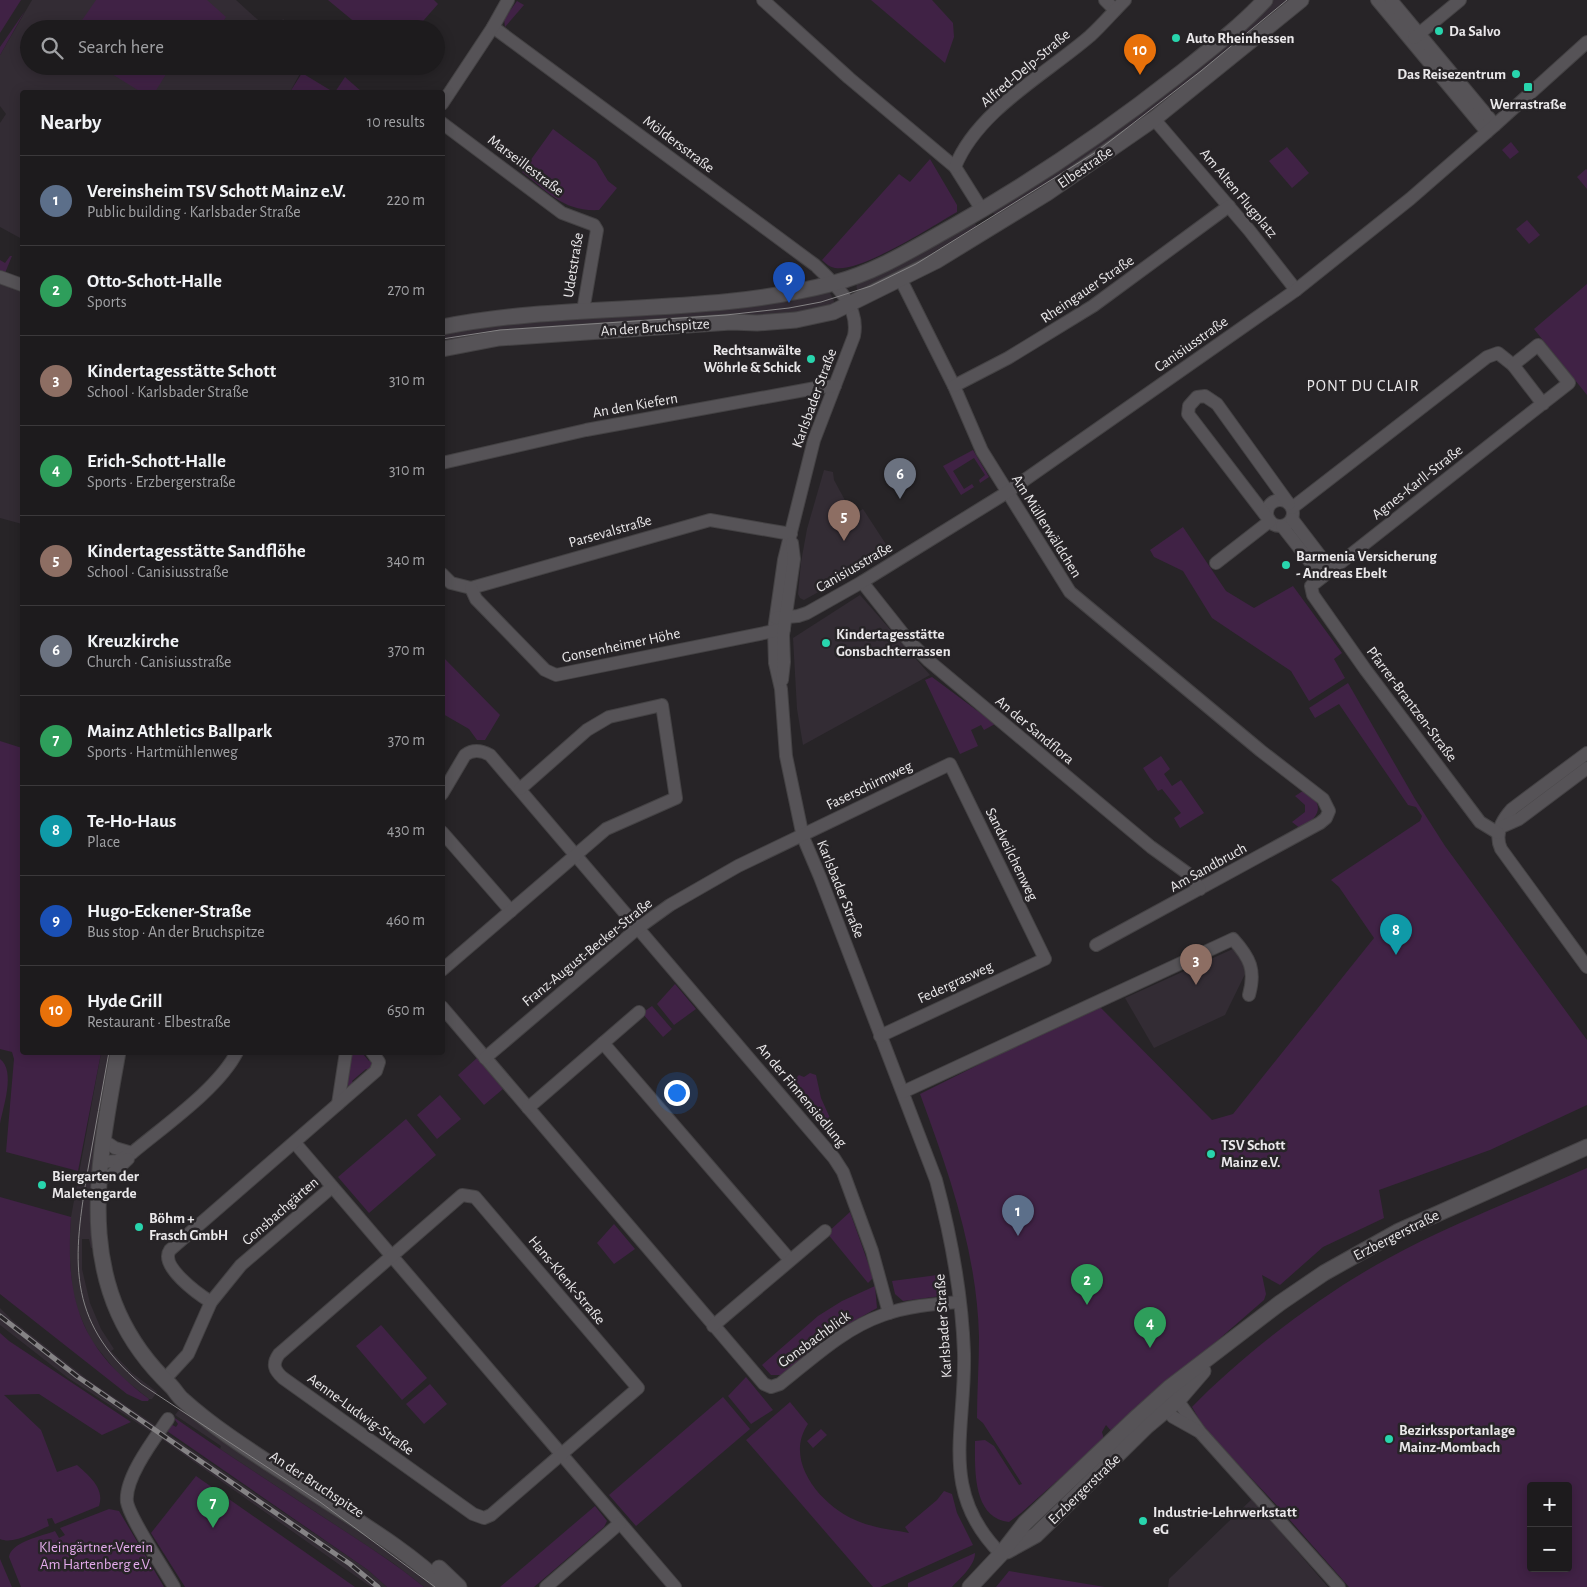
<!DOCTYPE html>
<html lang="en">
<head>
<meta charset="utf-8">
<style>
	body { margin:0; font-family:"Alegreya Sans",sans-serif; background:#252426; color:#f1f3f6 }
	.controls { position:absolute; right:15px; bottom:15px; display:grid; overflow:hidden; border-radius:5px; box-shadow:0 2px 12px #0003 }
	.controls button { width:45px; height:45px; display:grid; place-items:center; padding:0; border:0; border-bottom:1px solid #3b393b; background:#1d1b1d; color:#f1f3f6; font:25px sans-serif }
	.you { position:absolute; left:676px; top:1092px; width:18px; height:18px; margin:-12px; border:4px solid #fff; border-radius:50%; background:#1a73e8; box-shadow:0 0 0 8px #1a73e833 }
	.badge { display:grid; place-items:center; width:32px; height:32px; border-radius:50%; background:#0f766e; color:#fff; font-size:16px; font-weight:700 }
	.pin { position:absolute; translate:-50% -41px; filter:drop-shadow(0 1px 2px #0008) }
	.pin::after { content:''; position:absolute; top:26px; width:18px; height:15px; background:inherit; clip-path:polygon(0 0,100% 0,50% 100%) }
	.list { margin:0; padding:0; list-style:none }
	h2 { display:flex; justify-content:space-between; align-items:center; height:65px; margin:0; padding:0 20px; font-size:21px }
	h2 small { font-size:16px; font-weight:400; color:#a0a1a4 }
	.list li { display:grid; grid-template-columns:32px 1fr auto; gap:15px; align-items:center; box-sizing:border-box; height:90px; padding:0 20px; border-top:1px solid #3b393b }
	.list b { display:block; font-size:19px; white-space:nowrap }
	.list p { margin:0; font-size:16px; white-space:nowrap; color:#a0a1a4 }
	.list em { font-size:16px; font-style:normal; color:#a0a1a4 }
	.icon { flex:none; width:28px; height:28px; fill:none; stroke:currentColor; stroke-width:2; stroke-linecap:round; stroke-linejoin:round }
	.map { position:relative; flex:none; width:1587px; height:1587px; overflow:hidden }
	.search { position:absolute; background:#1d1b1d; box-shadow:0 2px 12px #0003; left:20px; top:20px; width:425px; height:55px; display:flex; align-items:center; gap:12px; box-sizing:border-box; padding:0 18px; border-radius:28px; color:#a0a1a4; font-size:19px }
	.panel { position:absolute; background:#1d1b1d; box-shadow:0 2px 12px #0003; left:20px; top:90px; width:425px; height:965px; border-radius:5px }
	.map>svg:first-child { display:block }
	.built { fill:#332c34 }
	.green { fill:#402245; fill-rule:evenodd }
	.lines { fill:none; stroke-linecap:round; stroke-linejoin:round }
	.minor-casing { stroke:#444244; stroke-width:14 }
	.secondary-casing { stroke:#444244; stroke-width:17 }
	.minor { stroke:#565357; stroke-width:12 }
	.secondary { stroke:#565357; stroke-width:15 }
	.tram { stroke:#858385; stroke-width:1 }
	.rail-casing { stroke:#858385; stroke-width:5 }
	.rail { stroke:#272427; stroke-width:3; stroke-dasharray:9; stroke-linecap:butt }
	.poi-dot { fill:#28d5ad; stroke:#272427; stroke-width:2 }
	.labels { text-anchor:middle; stroke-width:5; stroke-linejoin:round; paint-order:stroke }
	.poi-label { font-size:15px; font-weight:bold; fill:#eae8ea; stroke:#272427; text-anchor:start }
	.street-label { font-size:15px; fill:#eae8ea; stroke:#272427 }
	.park-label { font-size:15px; fill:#e4abec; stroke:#272427 }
	.neighbourhood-label { font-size:16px; letter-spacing:1px; fill:#eae8ea; stroke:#272427 }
</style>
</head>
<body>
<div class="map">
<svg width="1587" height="1587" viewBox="0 0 1587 1587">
	<rect width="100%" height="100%" fill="#272427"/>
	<g class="built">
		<polygon points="32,0 236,0 268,29 29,29 29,66 304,66 290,92 22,92 22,239 0,227 0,123 6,114 0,106 0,55"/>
		<polygon points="1272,0 1295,0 1097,153 997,216 993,213 993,211"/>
		<polygon points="283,19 298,29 276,29"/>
		<polygon points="974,221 978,229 934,256 858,292 857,290 856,283"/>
		<polygon points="0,283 22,290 22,524 0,518"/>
		<polygon points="829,291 834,301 831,310 443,343 443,331"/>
		<polygon points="824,470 833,472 834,480 853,515 863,509 891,552 804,600 800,598 798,594 801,562 807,529"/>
		<polygon points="860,595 930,675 803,745 797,709 793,638"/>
		<polygon points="1235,948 1246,972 1225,1015 1154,1048 1125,998"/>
		<polygon points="101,1053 112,1053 91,1195 93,1248 91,1248 89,1239 82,1239 82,1269 90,1303 101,1329 114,1349 111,1351 132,1373 157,1392 152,1399 149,1399 119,1375 91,1340 77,1309 72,1287 69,1248 71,1217"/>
		<polygon points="0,1308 13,1321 87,1379 368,1570 387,1587 371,1587 159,1437 68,1378 0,1325"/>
		<polygon points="183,1405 405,1558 440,1587 424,1587 393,1563 220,1449 221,1446 175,1415"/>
		<polygon points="1252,1499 1328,1587 1168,1587 1169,1579"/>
	</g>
	<g class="green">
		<polygon points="0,0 21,0 0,33"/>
		<polygon points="96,0 207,0 226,17 218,29 76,29"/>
		<polygon points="328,0 434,0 438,4 416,29 363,29"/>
		<polygon points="871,0 932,0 953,23 954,37 945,63"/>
		<polygon points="517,1 524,5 505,27 504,19"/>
		<polygon points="25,11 0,55 0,47"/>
		<polygon points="99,66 171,66 155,92 141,92"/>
		<polygon points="302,73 330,90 334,92 290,92"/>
		<polygon points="345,77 362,92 335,92"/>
		<path d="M553 129 596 161 608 181 617 188 599 210C564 212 548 192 522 172Z"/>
		<polygon points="1511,142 1519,152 1510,159 1502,150"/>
		<polygon points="1287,147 1309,173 1292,188 1269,161"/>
		<path d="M930 159 957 205V212C933 226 860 273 835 268 830 267 826 264 822 260L899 174 910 182Z"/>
		<polygon points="1586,169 1587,170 1587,189 1577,177"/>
		<polygon points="1527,220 1540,235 1529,244 1516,229"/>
		<polygon points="10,256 12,256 5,273 0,271 0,260 5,263"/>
		<polygon points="1587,284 1587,395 1534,329"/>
		<polygon points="973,450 989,477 980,483 979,480 985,475 974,458 953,471 964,489 972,484 974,487 961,495 943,466"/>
		<polygon points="1183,527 1226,591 1254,608 1293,586 1342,653 1334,659 1345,678 1309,701 1291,671 1212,618 1183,571 1154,557 1150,550"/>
		<polygon points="443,657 500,715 485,740 477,740 469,729 443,714"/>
		<polygon points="932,677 995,724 984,730 981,725 971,730 978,746 960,754 925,680"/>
		<path d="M1348 683 1415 799 1445 846 1587 1040V1105L1490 1150 1379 1190 1384 1218 1323 1247 1280 1285 1262 1275 1266 1294 1264 1300 1112 1432 1106 1425 1102 1432 1104 1439 1021 1513 1009 1522C972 1518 975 1468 975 1441L985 1440 994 1446 1019 1485 1022 1484 983 1423 977 1418C977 1391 979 1364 979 1337 977 1252 949 1173 920 1094L1098 1005 1212 1120 1233 1114 1374 938 1339 887 1331 880 1420 821 1422 816 1416 807 1408 805 1339 704 1315 718 1309 708Z"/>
		<polygon points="0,741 22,748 22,1052 101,1053 78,1171 6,1152 14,1059 12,1052 0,1049"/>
		<polygon points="1161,756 1170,769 1164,774 1172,786 1181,780 1204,813 1180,828 1174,818 1181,813 1162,789 1158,791 1143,768"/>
		<path d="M1306 789C1325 807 1320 815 1301 829L1292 822 1305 812V805L1295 796Z"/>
		<polygon points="675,984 696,1009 674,1025 657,1004"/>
		<polygon points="652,1006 672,1029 663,1037 642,1013"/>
		<polygon points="352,1053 362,1053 369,1061 372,1059 374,1065 369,1071 366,1069 352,1081 354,1084 350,1086 346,1085"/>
		<polygon points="477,1058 503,1089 484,1105 458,1075"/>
		<path d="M0 1059C16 1071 3 1107 0 1124Z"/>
		<polygon points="810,1073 816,1075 821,1098 830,1118 824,1123 792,1082 799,1075 804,1077"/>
		<polygon points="440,1095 461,1119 437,1139 417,1115"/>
		<polygon points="406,1119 436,1155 369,1213 338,1177"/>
		<path d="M1587 1168V1587H1349L1282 1511 1205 1429 1192 1407C1243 1354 1322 1294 1387 1259 1451 1224 1521 1198 1587 1168ZM1531 1486H1568V1568H1531Z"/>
		<path d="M0 1197 71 1217C65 1302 81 1348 149 1399L148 1401H142L127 1394 0 1294Z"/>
		<polygon points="850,1212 872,1274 873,1278 868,1283 827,1233"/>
		<polygon points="614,1224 635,1249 614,1264 597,1243"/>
		<polygon points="945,1274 946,1290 941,1296 903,1301 895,1294 892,1281"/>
		<polygon points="875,1286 877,1308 833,1333 786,1372 781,1375 771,1375 762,1365 818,1316 842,1301"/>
		<polygon points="381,1325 427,1378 402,1400 356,1346"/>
		<path d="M0 1333 9 1341 131 1422 102 1435 39 1394 4 1395 41 1430 57 1472 77 1465C89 1476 105 1488 99 1506L55 1524 52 1518 47 1519 49 1526C36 1531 14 1545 0 1539Z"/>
		<polygon points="746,1377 773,1410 751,1424 728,1396"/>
		<polygon points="430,1384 447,1404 424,1424 406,1404"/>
		<polygon points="723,1397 750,1429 636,1526 609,1495"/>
		<path d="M790 1402 808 1424C782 1462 824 1509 860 1522 875 1528 894 1530 909 1533L905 1527 937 1500 944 1491 952 1494 957 1513 973 1545 880 1587H873L746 1440Z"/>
		<path d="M172 1416C219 1449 272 1483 323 1517 357 1539 392 1561 424 1587H387L368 1570 164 1429 169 1423 176 1427 178 1424Z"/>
		<polygon points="821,1429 827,1435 813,1448 807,1441"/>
		<polygon points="196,1476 355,1587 185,1587 151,1533"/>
		<polygon points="595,1506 607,1521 604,1527 534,1587 500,1587"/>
		<path d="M109 1509 119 1511 164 1587H21L9 1557C11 1542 42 1536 55 1531L59 1538 65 1535 60 1528Z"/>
		<path d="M975 1553C975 1566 960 1578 952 1587H908V1583Z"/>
		<polygon points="0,1559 12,1587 0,1587"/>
		<polygon points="1009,1571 1105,1587 996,1587"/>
	</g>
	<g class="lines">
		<defs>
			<g id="minor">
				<polyline points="763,0 849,78 955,167 982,210"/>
				<polyline points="1105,0 1115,10"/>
				<polyline points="1377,0 1487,132"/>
				<polyline points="1391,0 1495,125"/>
				<path d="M493 27 815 265C835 284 860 306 854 336L814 440 784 560 774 630 775 663 781 689 786 756 803 837 820 877 936 1180C951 1236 962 1294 964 1353 966 1431 938 1491 1001 1554"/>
				<polyline points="1414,38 1460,0"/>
				<polyline points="442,104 493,27 508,0"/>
				<polyline points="1154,119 1249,230 1296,290"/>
				<polyline points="442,123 562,213 594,225 597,230 583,311"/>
				<path d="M955 167C977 111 1046 74 1090 36 1102 25 1113 12 1125 0"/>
				<polyline points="0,277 22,285"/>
				<polyline points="901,280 954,386 982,451 1070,592 1261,751 1323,799 1329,811 1326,818 1320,823 1096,945"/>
				<polyline points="954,386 1008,358 1093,306 1229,206"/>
				<polyline points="442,463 586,430 821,387 835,386"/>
				<circle cx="1280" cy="513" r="13"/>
				<polyline points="1292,508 1487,357 1498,353 1513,365"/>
				<polyline points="1292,519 1331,570"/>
				<polyline points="1282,526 1322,577"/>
				<polyline points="1216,563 1270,521 1188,414 1189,406 1197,397 1205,396 1217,404 1289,504"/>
				<polyline points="442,574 451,583 471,588 710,520 791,534"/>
				<polyline points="862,582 908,640 929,661 1151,847 1187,873 1200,889"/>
				<polyline points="471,588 476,599 545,670 556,675 784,629"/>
				<polyline points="776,618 798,616 807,613 862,582 1006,493 1296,290 1410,199 1495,125 1587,42"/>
				<polyline points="782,680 784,662 783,635 794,559 792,543"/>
				<path d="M1587 753 1512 809C1502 820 1494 834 1501 849L1587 967"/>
				<path d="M442 794 465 755C473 749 481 750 490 755L834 1158 843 1172 872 1251 889 1313"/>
				<polyline points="1501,827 1519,819 1587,768"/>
				<polyline points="442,832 511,911"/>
				<polyline points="1498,833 1480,822 1365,669 1313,595 1311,586 1514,426 1569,383 1538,345 1513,365 1543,404"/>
				<polyline points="442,970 606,829 676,798 662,705 609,717 587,730 520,789"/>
				<path d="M442 1007 764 1384 771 1387 780 1384C813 1358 843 1329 883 1315 907 1306 934 1304 959 1302"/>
				<polyline points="603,1043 790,1260"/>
				<polyline points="485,1058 638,928 670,905 738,866 950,764 1045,959 880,1036"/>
				<path d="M903 1092 1233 939C1250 958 1256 970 1249 995"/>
				<polyline points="338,1104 346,1052"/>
				<polyline points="528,1108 639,1012"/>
				<polyline points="103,1140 115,1148 132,1153"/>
				<polyline points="295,1143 675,1587"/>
				<path d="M101 1162 117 1161 132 1153C164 1126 218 1089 237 1052"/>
				<polyline points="99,1179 111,1175 128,1159"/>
				<path d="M462 1195 475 1197 638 1388 491 1515 484 1518 473 1514 283 1378C274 1370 272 1364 279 1354Z"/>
				<path d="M211 1302C198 1294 159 1266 170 1250L376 1071 379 1062 372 1052"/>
				<polyline points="713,1326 825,1231"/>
				<polyline points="164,1380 188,1354 211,1302 241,1265 332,1187"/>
				<polyline points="1173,1394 1200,1432 1339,1587"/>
				<polyline points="1161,1403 1173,1417 1198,1431"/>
				<path d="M168 1419C155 1438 124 1478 127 1502 130 1519 164 1569 174 1587"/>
				<polyline points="546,1587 620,1523"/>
			</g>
			<g id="secondary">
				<path d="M442 327C572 301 706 317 834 283 877 272 916 247 954 226 1033 181 1107 131 1178 75 1208 51 1239 28 1265 0"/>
				<polyline points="442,349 499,338 731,322 757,323 796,320 833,312 936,261 1047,193 1154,119 1301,0"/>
				<path d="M118 1052C96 1174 71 1291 171 1386 175 1390 178 1396 183 1400 223 1436 272 1464 316 1494 360 1523 407 1550 445 1587"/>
				<polyline points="1007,1551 1036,1535 1147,1426 1178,1400 1203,1371"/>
				<polyline points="439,1568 459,1587"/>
				<polyline points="970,1587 1001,1554 1025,1523 1138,1416 1169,1388 1280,1303 1324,1273 1399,1231 1587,1147"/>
			</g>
		</defs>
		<use href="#minor" class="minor-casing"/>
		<use href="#secondary" class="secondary-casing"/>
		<use href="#minor" class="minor"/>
		<use href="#secondary" class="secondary"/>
		<g class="tram">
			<polyline points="442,339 500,330 726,315 789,308 821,302 871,286 916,264 1096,152 1201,71 1287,0"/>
			<path d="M109 1052C102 1091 95 1130 88 1169 73 1258 65 1320 141 1384L320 1502 435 1587"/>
		</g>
		<defs>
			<polyline id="rail" points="0,1316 78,1377 350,1564 378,1587"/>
		</defs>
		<use href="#rail" class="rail-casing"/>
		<use href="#rail" class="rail"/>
	</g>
	<g class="poi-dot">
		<circle cx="1439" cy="31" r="5"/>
		<circle cx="1176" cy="38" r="5"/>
		<circle cx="1516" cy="74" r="5"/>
		<rect x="1523" y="82" width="10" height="10" rx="2.5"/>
		<circle cx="811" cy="359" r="5"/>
		<circle cx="1286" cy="565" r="5"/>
		<circle cx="826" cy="643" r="5"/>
		<circle cx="1211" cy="1154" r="5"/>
		<circle cx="42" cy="1185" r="5"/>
		<circle cx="139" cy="1227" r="5"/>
		<circle cx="1389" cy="1439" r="5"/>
		<circle cx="1143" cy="1521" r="5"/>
	</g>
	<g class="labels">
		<g class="poi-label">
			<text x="1449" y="36">Da Salvo</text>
			<text x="1186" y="43">Auto Rheinhessen</text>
			<text x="1506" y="79" text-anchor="end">Das Reisezentrum</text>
			<text x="1528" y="109" text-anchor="middle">Werrastraße</text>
			<text x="801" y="355" text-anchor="end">Rechtsanwälte<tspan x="801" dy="17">Wöhrle &amp; Schick</tspan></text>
			<text x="1296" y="561">Barmenia Versicherung<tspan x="1296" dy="17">- Andreas Ebelt</tspan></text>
			<text x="836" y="639">Kindertagesstätte<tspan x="836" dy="17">Gonsbachterrassen</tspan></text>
			<text x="1221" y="1150">TSV Schott<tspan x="1221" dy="17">Mainz e.V.</tspan></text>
			<text x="52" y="1181">Biergarten der<tspan x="52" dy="17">Maletengarde</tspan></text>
			<text x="149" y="1223">Böhm +<tspan x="149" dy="17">Frasch GmbH</tspan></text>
			<text x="1399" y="1435">Bezirkssportanlage<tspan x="1399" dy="17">Mainz-Mombach</tspan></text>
			<text x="1153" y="1517">Industrie-Lehrwerkstatt<tspan x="1153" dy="17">eG</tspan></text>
		</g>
		<g class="street-label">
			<text transform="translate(1025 68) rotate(-40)" y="5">Alfred-Delp-Straße</text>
			<text transform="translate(679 144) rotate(37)" y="5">Möldersstraße</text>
			<text transform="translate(526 165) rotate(37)" y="5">Marseillestraße</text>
			<text transform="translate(1085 167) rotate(-34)" y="5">Elbestraße</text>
			<text transform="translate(1239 193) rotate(50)" y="5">Am Alten Flugplatz</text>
			<text transform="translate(573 265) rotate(-81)" y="5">Udetstraße</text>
			<text transform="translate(1087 289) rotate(-34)" y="5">Rheingauer Straße</text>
			<text transform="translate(655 327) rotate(-4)" y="5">An der Bruchspitze</text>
			<text transform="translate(1191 344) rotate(-35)" y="5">Canisiusstraße</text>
			<text transform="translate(814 398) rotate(-70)" y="5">Karlsbader Straße</text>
			<text transform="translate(635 405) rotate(-10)" y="5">An den Kiefern</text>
			<text transform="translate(1417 482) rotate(-38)" y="5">Agnes-Karll-Straße</text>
			<text transform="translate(1047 526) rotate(58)" y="5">Am Müllerwäldchen</text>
			<text transform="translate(610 531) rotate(-16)" y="5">Parsevalstraße</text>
			<text transform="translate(854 567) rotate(-30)" y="5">Canisiusstraße</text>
			<text transform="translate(621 645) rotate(-12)" y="5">Gonsenheimer Höhe</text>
			<text transform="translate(1412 704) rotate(53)" y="5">Pfarrer-Brantzen-Straße</text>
			<text transform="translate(1035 730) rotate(40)" y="5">An der Sandflora</text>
			<text transform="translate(869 785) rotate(-26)" y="5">Faserschirmweg</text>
			<text transform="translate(1012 854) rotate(64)" y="5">Sandveilchenweg</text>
			<text transform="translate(1208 867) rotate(-29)" y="5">Am Sandbruch</text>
			<text transform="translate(841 889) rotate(68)" y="5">Karlsbader Straße</text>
			<text transform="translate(587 952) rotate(-39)" y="5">Franz-August-Becker-Straße</text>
			<text transform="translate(955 982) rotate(-25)" y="5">Federgrasweg</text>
			<text transform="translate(802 1095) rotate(50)" y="5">An der Finnensiedlung</text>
			<text transform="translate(280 1211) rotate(-41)" y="5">Gonsbachgärten</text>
			<text transform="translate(1396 1235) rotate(-27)" y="5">Erzbergerstraße</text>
			<text transform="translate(567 1280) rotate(50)" y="5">Hans-Klenk-Straße</text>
			<text transform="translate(943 1326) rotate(-94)" y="5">Karlsbader Straße</text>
			<text transform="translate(814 1339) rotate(-36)" y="5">Gonsbachblick</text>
			<text transform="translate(361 1414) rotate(36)" y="5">Aenne-Ludwig-Straße</text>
			<text transform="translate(317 1484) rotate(33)" y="5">An der Bruchspitze</text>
			<text transform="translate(1084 1489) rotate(-44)" y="5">Erzbergerstraße</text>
		</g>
		<g class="park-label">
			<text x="96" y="1552">Kleingärtner-Verein<tspan x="96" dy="17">Am Hartenberg e.V.</tspan></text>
		</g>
		<g class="neighbourhood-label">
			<text x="1363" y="391">PONT DU CLAIR</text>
		</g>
	</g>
</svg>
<div class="controls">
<button>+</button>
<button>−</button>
</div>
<div class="you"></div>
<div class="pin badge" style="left:1018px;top:1236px;background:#5c6f8a">1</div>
<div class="pin badge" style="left:1087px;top:1305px;background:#2e9e5b">2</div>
<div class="pin badge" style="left:1196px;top:985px;background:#8d6e63">3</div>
<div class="pin badge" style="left:1150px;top:1348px;background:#2e9e5b">4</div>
<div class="pin badge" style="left:844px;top:541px;background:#8d6e63">5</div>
<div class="pin badge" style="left:900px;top:499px;background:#6b7280">6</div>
<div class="pin badge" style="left:213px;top:1528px;background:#2e9e5b">7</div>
<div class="pin badge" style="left:1396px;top:955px;background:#0f9aa8">8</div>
<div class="pin badge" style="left:789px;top:303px;background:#1a4fb4">9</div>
<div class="pin badge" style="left:1140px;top:75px;background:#e8710a">10</div>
<div class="search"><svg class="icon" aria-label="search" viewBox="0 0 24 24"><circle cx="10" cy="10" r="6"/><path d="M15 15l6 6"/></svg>Search here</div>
<section class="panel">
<h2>Nearby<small>10 results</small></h2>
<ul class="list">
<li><span class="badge" style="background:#5c6f8a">1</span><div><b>Vereinsheim TSV Schott Mainz e.V.</b><p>Public building · Karlsbader Straße</p></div><em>220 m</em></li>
<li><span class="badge" style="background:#2e9e5b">2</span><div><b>Otto-Schott-Halle</b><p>Sports</p></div><em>270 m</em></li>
<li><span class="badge" style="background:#8d6e63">3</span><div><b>Kindertagesstätte Schott</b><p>School · Karlsbader Straße</p></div><em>310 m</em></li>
<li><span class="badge" style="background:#2e9e5b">4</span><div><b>Erich-Schott-Halle</b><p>Sports · Erzbergerstraße</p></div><em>310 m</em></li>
<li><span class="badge" style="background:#8d6e63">5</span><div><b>Kindertagesstätte Sandflöhe</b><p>School · Canisiusstraße</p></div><em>340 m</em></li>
<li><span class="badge" style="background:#6b7280">6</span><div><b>Kreuzkirche</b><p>Church · Canisiusstraße</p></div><em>370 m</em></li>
<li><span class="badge" style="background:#2e9e5b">7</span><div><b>Mainz Athletics Ballpark</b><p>Sports · Hartmühlenweg</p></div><em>370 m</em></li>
<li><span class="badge" style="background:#0f9aa8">8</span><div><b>Te-Ho-Haus</b><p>Place</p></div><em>430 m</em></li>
<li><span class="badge" style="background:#1a4fb4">9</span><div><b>Hugo-Eckener-Straße</b><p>Bus stop · An der Bruchspitze</p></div><em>460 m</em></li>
<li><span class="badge" style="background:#e8710a">10</span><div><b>Hyde Grill</b><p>Restaurant · Elbestraße</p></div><em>650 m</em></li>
</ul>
</section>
</div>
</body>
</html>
